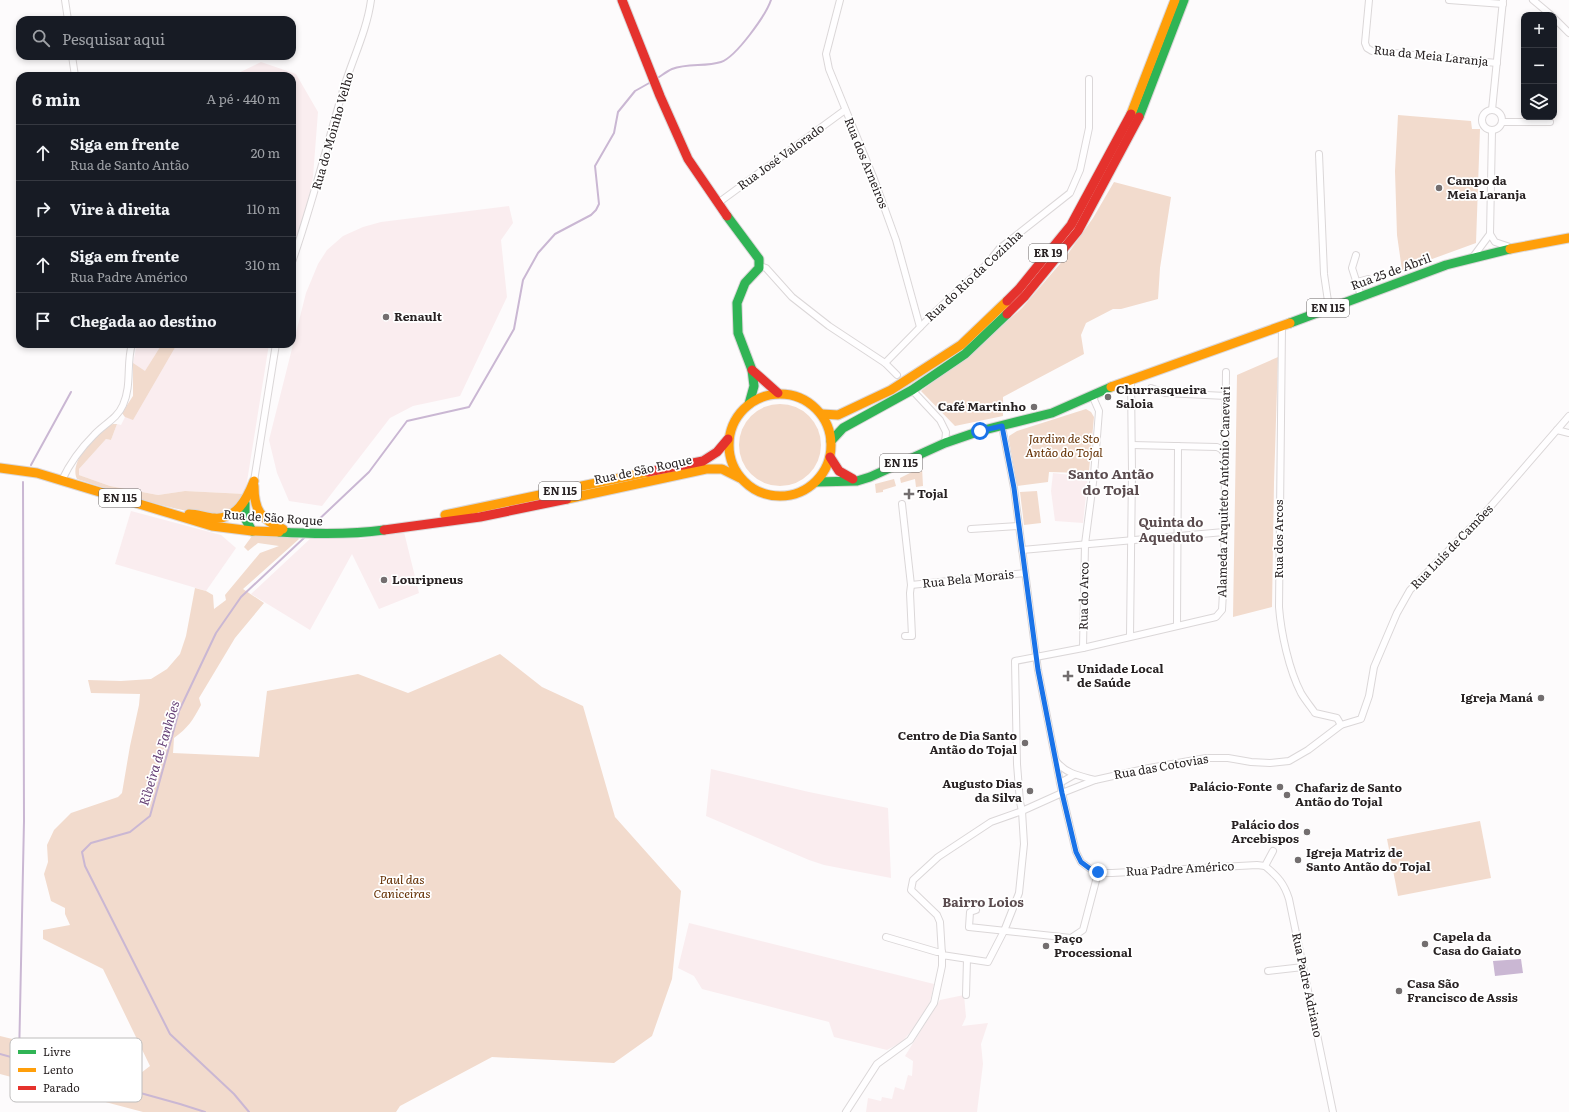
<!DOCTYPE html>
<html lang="pt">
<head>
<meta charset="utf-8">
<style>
	body { margin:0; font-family:Literata,serif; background:#242831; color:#f1f3f6 }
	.controls { position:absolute; right:12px; top:12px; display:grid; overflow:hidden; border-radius:8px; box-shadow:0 2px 6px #0003 }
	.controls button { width:36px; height:36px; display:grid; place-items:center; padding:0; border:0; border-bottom:1px solid #363941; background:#171b24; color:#f1f3f6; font:20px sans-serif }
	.stop { position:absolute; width:12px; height:12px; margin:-9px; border:3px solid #1a73e8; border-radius:50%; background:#fff }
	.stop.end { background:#1a73e8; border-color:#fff; box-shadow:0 1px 4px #0008 }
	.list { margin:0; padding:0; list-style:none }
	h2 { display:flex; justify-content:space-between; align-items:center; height:52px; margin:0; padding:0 16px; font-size:17px }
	h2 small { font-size:13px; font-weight:400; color:#9ea1a6 }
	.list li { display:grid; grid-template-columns:26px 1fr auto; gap:12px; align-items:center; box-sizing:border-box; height:56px; padding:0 16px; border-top:1px solid #363941 }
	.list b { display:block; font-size:15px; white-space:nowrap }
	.list p { margin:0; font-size:13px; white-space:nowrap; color:#9ea1a6 }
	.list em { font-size:13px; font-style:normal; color:#9ea1a6 }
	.icon { flex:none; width:22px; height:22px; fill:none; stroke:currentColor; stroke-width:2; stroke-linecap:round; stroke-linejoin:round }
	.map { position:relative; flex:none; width:1569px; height:1112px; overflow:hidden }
	.search { position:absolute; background:#171b24; box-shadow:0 2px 6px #0003; left:16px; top:16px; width:280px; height:44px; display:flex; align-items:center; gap:10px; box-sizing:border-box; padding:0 14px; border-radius:12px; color:#9ea1a6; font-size:15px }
	.panel { position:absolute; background:#171b24; box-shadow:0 2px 6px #0003; left:16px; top:72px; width:280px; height:276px; border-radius:12px }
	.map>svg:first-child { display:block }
	.built { fill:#faedef }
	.green { fill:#f2dbcd }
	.water { fill:#cab7d3 }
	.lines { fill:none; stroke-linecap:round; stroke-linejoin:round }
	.stream { stroke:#cab7d3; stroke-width:2 }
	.street-casing { stroke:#dbd7d8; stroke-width:8 }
	.fast-casing { stroke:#dbd7d8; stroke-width:11 }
	.slow-casing { stroke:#dbd7d8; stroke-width:11 }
	.jam-casing { stroke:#dbd7d8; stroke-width:11 }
	.street { stroke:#fffeff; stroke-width:6 }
	.fast { stroke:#30b455; stroke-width:9 }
	.slow { stroke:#ff9f0a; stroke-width:9 }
	.jam { stroke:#e5322d; stroke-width:9 }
	.route { stroke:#1a73e8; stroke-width:5 }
	.poi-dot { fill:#736e6f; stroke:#fff; stroke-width:1.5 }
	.labels { text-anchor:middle; stroke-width:3.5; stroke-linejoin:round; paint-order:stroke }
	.shield { fill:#fff; stroke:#686465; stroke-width:1 }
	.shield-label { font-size:11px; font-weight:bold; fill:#282223 }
	.street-label { font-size:12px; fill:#282223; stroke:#fff }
	.poi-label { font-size:12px; font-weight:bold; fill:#282223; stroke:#fff; text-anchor:start }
	.park-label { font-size:12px; font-style:italic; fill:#632e00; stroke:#fff }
	.neighbourhood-label { font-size:13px; font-weight:bold; fill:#5b4c4f; stroke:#fff }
	.water-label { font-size:13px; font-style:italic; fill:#674277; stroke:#fff }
	.quarter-label { font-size:14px; font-weight:bold; fill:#5b4c4f; stroke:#fff }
	.key { fill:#fff; stroke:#bebdbd; stroke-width:1 }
	.key-label { font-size:11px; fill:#282223 }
</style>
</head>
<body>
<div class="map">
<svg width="1569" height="1112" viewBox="0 0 1569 1112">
	<rect width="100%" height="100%" fill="#fdfbfc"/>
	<g class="built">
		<polygon points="261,62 296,74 318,112 313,177 308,203 292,250 292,76 232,76"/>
		<polygon points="509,206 513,223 501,240 507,297 460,396 413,406 390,418 322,506 289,501 277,473 269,440 306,293 318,264 327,250 343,236 363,227 381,222"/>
		<polygon points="137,344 269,344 245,494 185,491 158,495 110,486 79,475 79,469 106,439 111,440 117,424 121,425 125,417 122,413 133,396 133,363"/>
		<polygon points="1053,473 1088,477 1083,523 1055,521 1051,491"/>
		<polygon points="131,511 221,535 236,548 206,591 115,564"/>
		<polygon points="404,532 419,593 379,609 352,554 310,630 251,594 312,537 361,539"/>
		<polygon points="711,769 809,792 888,808 891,878 824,865 809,860 706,816"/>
		<polygon points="689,923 934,984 930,1002 913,1029 902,1042 887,1050 834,1037 829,1022 702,989 694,976 678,968"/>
		<polygon points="964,995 966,1017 962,1026 988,1023 981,1044 983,1064 977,1112 866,1112 868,1098 881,1101 882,1097 892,1099 895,1087 904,1090 908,1075 912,1076 913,1061 905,1056 940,1000"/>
	</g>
	<g class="green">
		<polygon points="1398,115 1471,121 1472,129 1480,129 1476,243 1402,270 1397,235 1395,171"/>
		<polygon points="1114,182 1171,197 1160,268 1158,299 1121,309 1113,309 1086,323 1081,335 1084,354 1003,397 1003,416 955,426 921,391 974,351 1022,308 1065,258 1093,218"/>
		<polygon points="162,344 177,344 133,420 125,417 122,413 133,396 133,363 145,371"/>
		<polygon points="1278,357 1274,483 1272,607 1233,617 1237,375"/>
		<circle cx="780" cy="445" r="41"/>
		<polygon points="1086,409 1091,412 1094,417 1089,471 1084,473 1049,472 1048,482 1017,486 1009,440 1009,436 1017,431"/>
		<path d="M113 424H117L111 440 106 439 79 469V475L110 486 158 495 185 491 245 494C241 501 234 509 226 512 200 522 106 488 77 479 68 462 98 429 113 424Z"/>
		<polygon points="922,467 923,486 916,487 915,479 901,483 900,478"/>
		<polygon points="894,479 896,486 883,490 883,492 876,493 875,484"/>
		<polygon points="1037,491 1041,523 1024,525 1020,492"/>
		<path d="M252 536 297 537 299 539 243 589 264 603 235 638 199 698 201 705C193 720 188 728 174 738L173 753 259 757 267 691 358 674 408 693 500 654 542 687 583 706 615 817 681 891 672 979 652 1036 614 1063 492 1057 400 1106 396 1112H143L0 1074V1036C47 1047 92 1060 137 1076L150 1066 103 969 43 939V930L70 925 65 914V908L51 901 44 874 48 862 47 845 54 830 71 813 118 797 122 793 130 746 139 705 140 694 91 693 88 680 121 681 151 679 167 669 180 654 186 636 195 588 206 591 213 595 214 609 226 600 225 595 260 553 279 546 258 543 248 551 244 547Z"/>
		<polygon points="1480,821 1491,878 1398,896 1387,839"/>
	</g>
	<polygon class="water" points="1521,959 1523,973 1495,976 1493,961"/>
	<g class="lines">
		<g class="stream">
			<path d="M656 79C661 76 667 71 672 69 688 63 705 67 721 62 736 57 766 15 771 0"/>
			<polyline points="31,465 71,392"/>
			<polyline points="313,525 369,472 407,421 469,407 514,329 523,280 538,253 555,234 591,215 596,210 599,204 595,166 614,133 618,112 635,91 651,82"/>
			<polyline points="0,1054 180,1104 205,1112"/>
			<polyline points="19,1059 24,821 23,482"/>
			<polyline points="249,1112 234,1094 170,1034 85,866 82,852 91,843 130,832 150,816 179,711 216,633 241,597 305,537"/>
		</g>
		<defs>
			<g id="street">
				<polyline points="65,0 68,20"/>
				<polyline points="840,0 826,54 829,69 874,179 896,240 920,327"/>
				<polyline points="1369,0 1365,43 1367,48 1372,51 1497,63"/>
				<polyline points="1449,0 1503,4"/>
				<polyline points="1533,0 1551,15"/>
				<polyline points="1554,18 1569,33"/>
				<polyline points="72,56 75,76"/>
				<circle cx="1492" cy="120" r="10"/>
				<polyline points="1492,110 1503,0"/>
				<polyline points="1502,122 1550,122"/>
				<polyline points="1492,131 1490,234 1495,242 1510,247"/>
				<polyline points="1319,154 1324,274 1329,308"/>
				<polyline points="718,203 845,110"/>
				<polyline points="1356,255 1352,268 1361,296"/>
				<polyline points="1473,257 1490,234"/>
				<path d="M292 262C312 205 327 145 344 87 353 58 367 30 371 0"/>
				<polyline points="760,266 766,268 792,297 829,326 885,363 897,375"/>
				<polyline points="1357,282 1368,279"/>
				<path d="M1282 326 1279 607C1281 633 1289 670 1301 693 1305 700 1311 707 1315 713L1337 718 1341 725"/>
				<polyline points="885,363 934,313 987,264 999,249 1070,193 1080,170 1089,128 1089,79"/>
				<polyline points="1226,372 1224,575 1222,610 1216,617 1083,648 1015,661 1017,764 1020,802 1022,811 1062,793 1095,780 1149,768 1206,758 1228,758 1251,762 1270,763 1289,761 1308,750 1341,725 1361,719 1369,696 1374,667 1397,613 1410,590 1484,514 1569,416"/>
				<polyline points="1151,388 1165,393 1226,396"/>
				<polyline points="912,390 940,420 946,432 945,443"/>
				<polyline points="1002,426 1014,488 1038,670 1062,793 1076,852 1081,862 1089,868 1098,873 1112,873 1257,865 1265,866"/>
				<polyline points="1557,430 1569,433"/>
				<polyline points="1132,445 1217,447 1221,449 1225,454"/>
				<path d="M62 480C70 463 81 448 94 435 104 424 117 419 123 405 132 385 126 364 132 344"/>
				<polyline points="254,481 276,344"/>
				<polyline points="902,504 911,585 910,593 912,636 905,636"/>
				<polyline points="971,529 1019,526"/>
				<polyline points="1022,550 1224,532"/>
				<polyline points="911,585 1025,573"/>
				<polyline points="1177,625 1178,446"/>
				<polyline points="1130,636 1132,472 1131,380"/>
				<polyline points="1083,648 1085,544 1094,475 1099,411 1092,395"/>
				<path d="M1056 761C1066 774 1080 776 1095 780"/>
				<polyline points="1060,783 1074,775"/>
				<path d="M1265 866C1278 877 1284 883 1289 899L1333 1112"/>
				<polyline points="1265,866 1273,851"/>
				<polyline points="976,910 970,912 969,927 1071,938 1083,930 1098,873"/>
				<polyline points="886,937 937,952 942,952"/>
				<polyline points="1268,971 1303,967"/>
				<polyline points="966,995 967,959"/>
				<polyline points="846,1112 877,1064 910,1040 934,1003 942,966 942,955 940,922 937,915 911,890 913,880 938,857 991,822 1022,811 1024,844 1019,893 1004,931 988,962 942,955"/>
			</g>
			<g id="fast">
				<polyline points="1139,117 1184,0"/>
				<polyline points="727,216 759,259 759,268 745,283 737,303 738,333 752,370 754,386 749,404"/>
				<polyline points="1290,323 1446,265 1510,249"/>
				<polyline points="831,441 843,428 912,390 965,354 1007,314"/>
				<polyline points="816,482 857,481 870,477 945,443 980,431 1052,413 1111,387"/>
				<polyline points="245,503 245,518 252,531"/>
				<path d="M279 532C314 534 349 535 384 530"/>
			</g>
			<g id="slow">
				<polyline points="1131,114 1175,0"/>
				<polyline points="1510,249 1569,238"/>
				<polyline points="1111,387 1290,323"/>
				<circle cx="780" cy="445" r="51"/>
				<polyline points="822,414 838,415 891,390 961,345 1007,301"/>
				<polyline points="0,468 37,473 212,526 252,531 279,532"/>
				<path d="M254 486C254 511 261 519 283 529"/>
				<polyline points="567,499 706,469 722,469 740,478"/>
				<path d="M189 514C197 514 205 517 214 518 236 520 247 499 254 481"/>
				<polyline points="445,515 648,472"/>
			</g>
			<g id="jam">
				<polyline points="622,0 660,96 688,159 727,216"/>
				<polyline points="1007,301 1019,289 1071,225 1131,114"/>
				<polyline points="1007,314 1025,296 1078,231 1139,117"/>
				<polyline points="752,370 778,393"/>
				<polyline points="830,457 839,471 853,479"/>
				<polyline points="648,472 703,461 717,452 728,439"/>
				<polyline points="384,530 480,517 567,499"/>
			</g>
		</defs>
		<use href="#street" class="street-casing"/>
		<use href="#fast" class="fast-casing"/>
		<use href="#slow" class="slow-casing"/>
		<use href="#jam" class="jam-casing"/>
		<use href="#street" class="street"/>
		<use href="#fast" class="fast"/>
		<use href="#slow" class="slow"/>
		<use href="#jam" class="jam"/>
	</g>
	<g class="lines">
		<polyline class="route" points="980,431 1002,426 1014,488 1038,670 1062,793 1076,852 1081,862 1089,868 1098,872"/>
	</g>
	<g class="poi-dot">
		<circle cx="1439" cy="188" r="4"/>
		<circle cx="386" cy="317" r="4"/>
		<circle cx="1108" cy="397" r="4"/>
		<circle cx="1034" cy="407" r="4"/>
		<path d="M907 488h4v4h4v4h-4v4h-4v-4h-4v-4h4z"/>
		<circle cx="384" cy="580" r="4"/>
		<path d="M1066 670h4v4h4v4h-4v4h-4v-4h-4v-4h4z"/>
		<circle cx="1541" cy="698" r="4"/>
		<circle cx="1025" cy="743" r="4"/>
		<circle cx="1280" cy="787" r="4"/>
		<circle cx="1030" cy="791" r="4"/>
		<circle cx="1287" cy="795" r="4"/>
		<circle cx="1307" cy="832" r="4"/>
		<circle cx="1298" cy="860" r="4"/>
		<circle cx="1425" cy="944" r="4"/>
		<circle cx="1046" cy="946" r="4"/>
		<circle cx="1399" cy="991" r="4"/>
	</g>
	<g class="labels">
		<g class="shield">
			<rect x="1029" y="244" width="38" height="18" rx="3"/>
			<rect x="1307" y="299" width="42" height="18" rx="3"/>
			<rect x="880" y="454" width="42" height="18" rx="3"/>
			<rect x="539" y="482" width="42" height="18" rx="3"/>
			<rect x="99" y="489" width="42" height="18" rx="3"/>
		</g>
		<g class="shield-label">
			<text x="1048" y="257">ER 19</text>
			<text x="1328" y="312">EN 115</text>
			<text x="901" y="467">EN 115</text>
			<text x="560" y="495">EN 115</text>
			<text x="120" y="502">EN 115</text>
		</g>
		<g class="street-label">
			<text transform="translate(1431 56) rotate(6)" y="4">Rua da Meia Laranja</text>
			<text transform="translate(333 131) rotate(-74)" y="4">Rua do Moinho Velho</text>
			<text transform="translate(781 157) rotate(-36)" y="4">Rua José Valorado</text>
			<text transform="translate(866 163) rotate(68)" y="4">Rua dos Arneiros</text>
			<text transform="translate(1391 272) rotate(-20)" y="4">Rua 25 de Abril</text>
			<text transform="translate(974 276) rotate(-43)" y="4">Rua do Rio da Cozinha</text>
			<text transform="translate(643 470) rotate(-12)" y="4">Rua de São Roque</text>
			<text transform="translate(1224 492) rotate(-89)" y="4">Alameda Arquiteto António Canevari</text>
			<text transform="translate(273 518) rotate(4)" y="4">Rua de São Roque</text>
			<text transform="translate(1279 539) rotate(-90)" y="4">Rua dos Arcos</text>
			<text transform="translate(1452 547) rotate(-46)" y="4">Rua Luís de Camões</text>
			<text transform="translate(968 579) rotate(-6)" y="4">Rua Bela Morais</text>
			<text transform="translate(1084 596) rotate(-89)" y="4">Rua do Arco</text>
			<text transform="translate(1161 767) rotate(-10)" y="4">Rua das Cotovias</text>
			<text transform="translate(1180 869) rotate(-3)" y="4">Rua Padre Américo</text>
			<text transform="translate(1307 985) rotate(78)" y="4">Rua Padre Adriano</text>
		</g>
		<g class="poi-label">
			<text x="1447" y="185">Campo da<tspan x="1447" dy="14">Meia Laranja</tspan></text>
			<text x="394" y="321">Renault</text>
			<text x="1116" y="394">Churrasqueira<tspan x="1116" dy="14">Saloia</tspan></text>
			<text x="1026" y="411" text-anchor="end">Café Martinho</text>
			<text x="917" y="498">Tojal</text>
			<text x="392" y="584">Louripneus</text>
			<text x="1077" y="673">Unidade Local<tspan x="1077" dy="14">de Saúde</tspan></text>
			<text x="1533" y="702" text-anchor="end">Igreja Maná</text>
			<text x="1017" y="740" text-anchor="end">Centro de Dia Santo<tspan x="1017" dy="14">Antão do Tojal</tspan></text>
			<text x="1022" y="788" text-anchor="end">Augusto Dias<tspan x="1022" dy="14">da Silva</tspan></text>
			<text x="1272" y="791" text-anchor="end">Palácio-Fonte</text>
			<text x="1295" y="792">Chafariz de Santo<tspan x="1295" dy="14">Antão do Tojal</tspan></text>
			<text x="1299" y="829" text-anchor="end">Palácio dos<tspan x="1299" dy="14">Arcebispos</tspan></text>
			<text x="1306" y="857">Igreja Matriz de<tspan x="1306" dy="14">Santo Antão do Tojal</tspan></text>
			<text x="1433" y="941">Capela da<tspan x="1433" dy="14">Casa do Gaiato</tspan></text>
			<text x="1054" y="943">Paço<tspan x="1054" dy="14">Processional</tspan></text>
			<text x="1407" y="988">Casa São<tspan x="1407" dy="14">Francisco de Assis</tspan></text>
		</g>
		<g class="park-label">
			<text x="1064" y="443">Jardim de Sto<tspan x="1064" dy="14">Antão do Tojal</tspan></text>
			<text x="402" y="884">Paul das<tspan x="402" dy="14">Caniceiras</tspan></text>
		</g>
		<g class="neighbourhood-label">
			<text x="1171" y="527">Quinta do<tspan x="1171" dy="15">Aqueduto</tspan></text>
			<text x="983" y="907">Bairro Loios</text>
		</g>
		<g class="water-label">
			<text transform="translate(159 753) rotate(-73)" y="5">Ribeira de Fanhões</text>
		</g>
		<g class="quarter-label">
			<text x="1111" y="479">Santo Antão<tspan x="1111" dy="16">do Tojal</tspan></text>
		</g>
	</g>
	<rect x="10" y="1038" width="132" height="64" rx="6" class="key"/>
	<rect x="18" y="1050" width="18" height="4" fill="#30b455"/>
	<rect x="18" y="1068" width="18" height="4" fill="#ff9f0a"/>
	<rect x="18" y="1086" width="18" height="4" fill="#e5322d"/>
	<g class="key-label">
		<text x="43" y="1056">Livre</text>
		<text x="43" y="1074">Lento</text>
		<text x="43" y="1092">Parado</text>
	</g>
</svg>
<div class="controls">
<button>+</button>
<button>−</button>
<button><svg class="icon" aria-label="layers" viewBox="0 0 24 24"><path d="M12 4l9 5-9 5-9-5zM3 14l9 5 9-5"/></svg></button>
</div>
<div class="stop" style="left:980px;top:431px"></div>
<div class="stop end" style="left:1098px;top:872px"></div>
<div class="search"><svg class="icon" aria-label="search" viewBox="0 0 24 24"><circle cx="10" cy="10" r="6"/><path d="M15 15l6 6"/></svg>Pesquisar aqui</div>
<section class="panel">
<h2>6 min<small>A pé · 440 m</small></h2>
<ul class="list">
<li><svg class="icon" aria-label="ahead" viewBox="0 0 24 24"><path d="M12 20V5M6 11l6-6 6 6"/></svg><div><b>Siga em frente</b><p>Rua de Santo Antão</p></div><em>20 m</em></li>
<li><svg class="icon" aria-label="right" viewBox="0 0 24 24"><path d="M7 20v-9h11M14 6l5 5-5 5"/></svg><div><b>Vire à direita</b></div><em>110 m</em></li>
<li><svg class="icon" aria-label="ahead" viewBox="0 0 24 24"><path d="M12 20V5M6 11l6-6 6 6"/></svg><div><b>Siga em frente</b><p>Rua Padre Américo</p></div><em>310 m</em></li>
<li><svg class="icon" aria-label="arrive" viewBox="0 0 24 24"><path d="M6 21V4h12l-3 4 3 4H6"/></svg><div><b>Chegada ao destino</b></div></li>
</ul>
</section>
</div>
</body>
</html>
